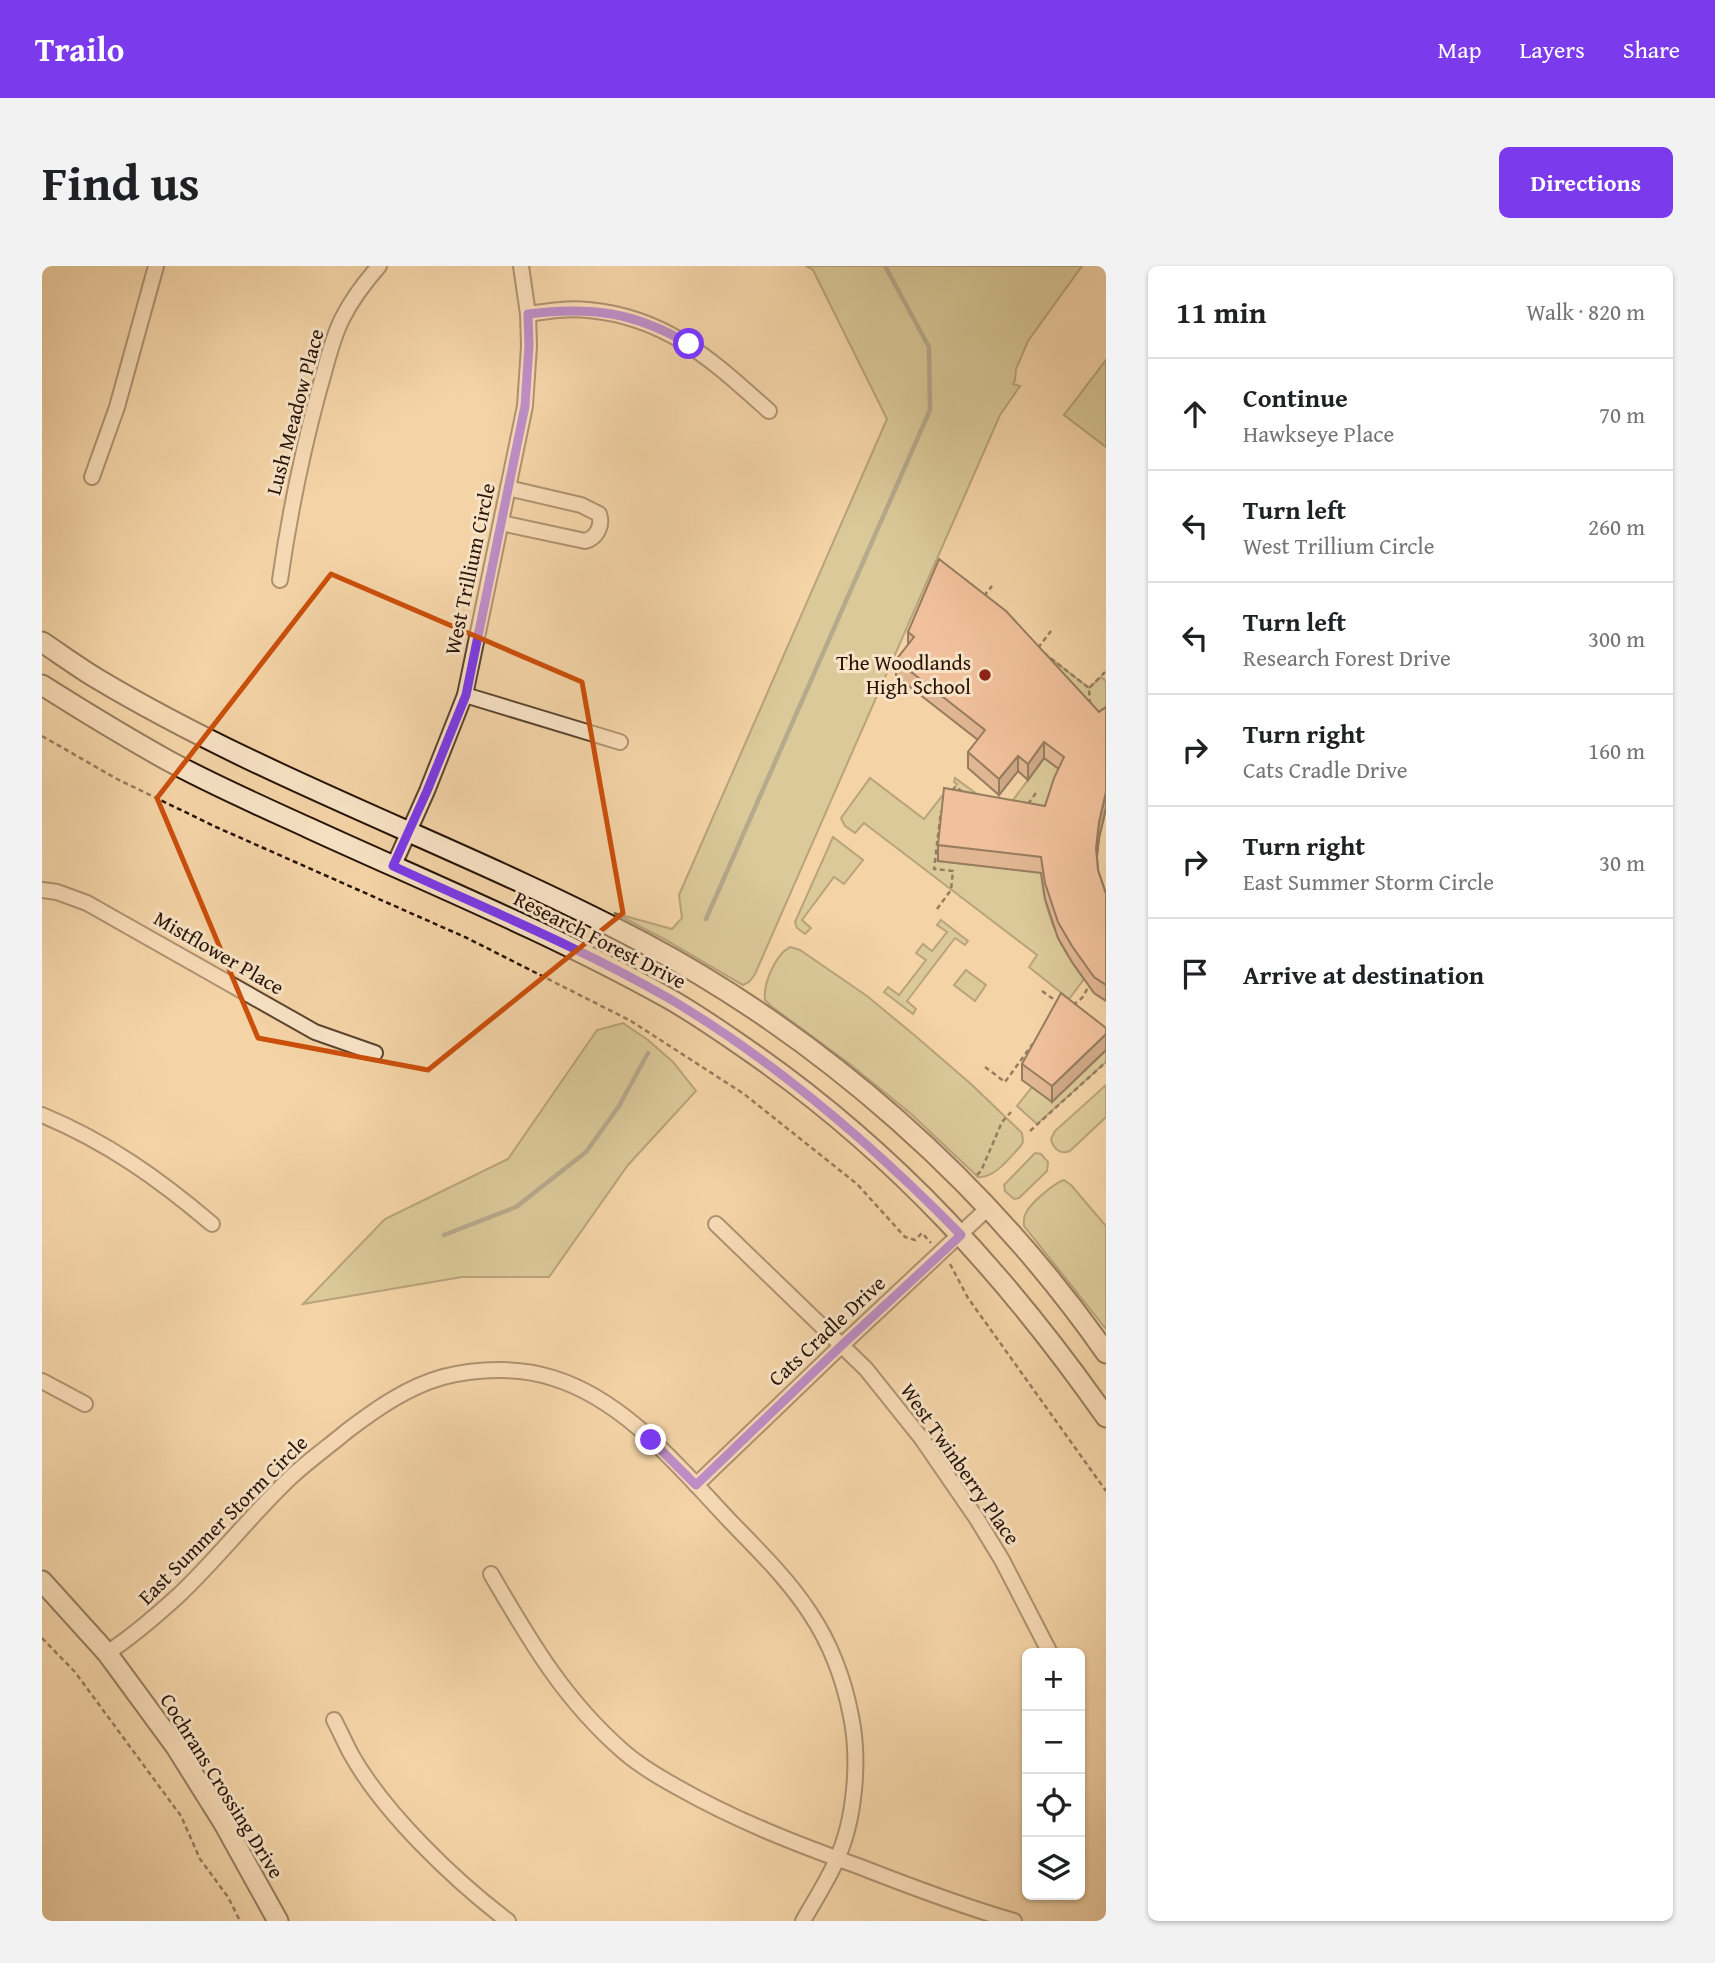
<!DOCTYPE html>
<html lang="en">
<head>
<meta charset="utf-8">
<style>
	body { margin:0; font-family:"Gentium Book Plus",serif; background:#f2f2f2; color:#202124 }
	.controls { position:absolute; right:21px; bottom:21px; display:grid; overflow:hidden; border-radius:10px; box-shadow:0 2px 5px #0004 }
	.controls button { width:63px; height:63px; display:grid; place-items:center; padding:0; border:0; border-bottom:2px solid #e0e0e0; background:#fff; color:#202124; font:35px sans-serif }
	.stop { position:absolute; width:21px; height:21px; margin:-16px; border:5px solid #7c3aed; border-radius:50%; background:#fff }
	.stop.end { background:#7c3aed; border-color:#fff; box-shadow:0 2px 7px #0008 }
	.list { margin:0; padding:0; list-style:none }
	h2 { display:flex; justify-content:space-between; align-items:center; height:91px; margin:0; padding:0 28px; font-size:30px }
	h2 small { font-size:23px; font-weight:400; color:#757577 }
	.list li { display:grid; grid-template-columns:46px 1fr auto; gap:21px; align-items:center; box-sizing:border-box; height:112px; padding:0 28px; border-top:2px solid #e0e0e0 }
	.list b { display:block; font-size:26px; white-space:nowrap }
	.list p { margin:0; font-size:23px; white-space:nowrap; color:#757577 }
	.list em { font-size:23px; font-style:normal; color:#757577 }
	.icon { flex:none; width:38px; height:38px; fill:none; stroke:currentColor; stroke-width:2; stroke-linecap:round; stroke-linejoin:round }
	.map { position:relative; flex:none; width:1064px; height:1655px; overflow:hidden; border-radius:10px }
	header { display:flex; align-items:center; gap:42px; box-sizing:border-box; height:98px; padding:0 35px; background:#7c3aed; color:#fff }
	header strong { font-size:33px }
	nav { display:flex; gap:38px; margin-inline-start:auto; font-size:24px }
	.intro { display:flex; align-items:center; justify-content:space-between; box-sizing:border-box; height:168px; padding:0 42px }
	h1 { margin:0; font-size:49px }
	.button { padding:18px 32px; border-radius:10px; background:#7c3aed; color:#fff; font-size:24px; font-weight:700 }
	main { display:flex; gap:42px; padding:0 42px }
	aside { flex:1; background:#fff; border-radius:10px; box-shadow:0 2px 5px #0004 }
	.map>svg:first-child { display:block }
	.green { fill:#bcbc87; stroke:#726847; stroke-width:2 }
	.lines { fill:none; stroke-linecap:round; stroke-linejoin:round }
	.stream { stroke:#6d766a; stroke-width:4.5 }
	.street-casing { stroke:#5a442f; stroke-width:18 }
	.secondary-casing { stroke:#271407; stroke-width:23 }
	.path { stroke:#271407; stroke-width:2.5; stroke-dasharray:5 3.5; stroke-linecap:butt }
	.street { stroke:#f8e3c6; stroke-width:14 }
	.secondary { stroke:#f8e3c6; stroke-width:19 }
	.wall { fill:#ca937b; stroke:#271407; stroke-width:2 }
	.shaded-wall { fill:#a47864; stroke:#271407; stroke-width:2 }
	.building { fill:#ebab8f; stroke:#271407; stroke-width:2 }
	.route { stroke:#7c3aed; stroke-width:9 }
	.marked { fill:none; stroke:#cb4f0b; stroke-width:5; stroke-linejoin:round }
	.poi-dot { fill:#8f2418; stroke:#f8e3c6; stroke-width:2.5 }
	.labels { text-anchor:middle; stroke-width:6; stroke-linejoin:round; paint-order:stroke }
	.street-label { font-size:21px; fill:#271407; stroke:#f8e3c6 }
	.poi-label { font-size:21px; fill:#271407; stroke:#f8e3c6; text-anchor:end }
</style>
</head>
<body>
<header>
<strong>Trailo</strong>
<nav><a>Map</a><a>Layers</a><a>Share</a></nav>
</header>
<div class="intro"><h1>Find us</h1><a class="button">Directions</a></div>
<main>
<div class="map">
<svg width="1064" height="1655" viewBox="0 0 1064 1655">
	<rect width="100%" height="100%" fill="#f4d4a7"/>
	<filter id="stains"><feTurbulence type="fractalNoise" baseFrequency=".00286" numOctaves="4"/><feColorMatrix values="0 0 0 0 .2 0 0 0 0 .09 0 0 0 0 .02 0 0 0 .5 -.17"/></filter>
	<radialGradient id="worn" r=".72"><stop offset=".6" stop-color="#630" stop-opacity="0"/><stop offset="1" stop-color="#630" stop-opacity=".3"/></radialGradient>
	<g class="green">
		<polygon points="764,0 1040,0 986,75 974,103 973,114 971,118 978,120 958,149 713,708 707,716 701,719 622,673 572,647 630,663 640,652 637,629 845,153 771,4"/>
		<polygon points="1064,94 1064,181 1022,149"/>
		<polygon points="937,337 1047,422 1059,411 1064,415 1064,456"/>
		<path d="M1002 492 1022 507 1008 539 896 595 985 605 999 599C1000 641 1016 680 1042 713L1027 733 987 701 995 689 822 557 813 567 803 560 799 552 828 512 882 553 900 530 904 533 915 518 912 516 913 512 950 539 966 541Z"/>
		<polygon points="791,571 821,594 802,618 792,611 760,654 769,662 763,668 755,662 753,656"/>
		<polygon points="899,654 926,675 923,679 913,672 865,735 874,743 871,748 842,726 846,721 857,729 884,694 874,687 881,678 890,685 905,666 895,659"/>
		<path d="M748 681 758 684 825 730 871 768 929 818 980 867 981 876 978 881C967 892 952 913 936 911L868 847 809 799 729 740 723 734C721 718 733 689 748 681Z"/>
		<polygon points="924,704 944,719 933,735 912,719"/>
		<polygon points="581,757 606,774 631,796 654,825 586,899 507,1011 420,1011 261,1038 343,953 466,893 555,764"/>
		<polygon points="1064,784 1064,796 995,858 975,840 990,821"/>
		<path d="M1064 819V851L1028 885C1019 889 1011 883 1009 873L1013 865Z"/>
		<polygon points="993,887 999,888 1006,896 1005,905 977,932 972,933 963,925 962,919"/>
		<path d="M1022 914 1029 919 1064 960V1063L982 960C982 956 981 953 983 949 986 939 1012 917 1022 914Z"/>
	</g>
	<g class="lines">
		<g class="stream">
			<polyline points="664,653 888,144 887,81 843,0"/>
			<polyline points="402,969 474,941 544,886 577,840 606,787"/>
		</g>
		<defs>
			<g id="street">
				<path d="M486 48C506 45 526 42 546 44 625 51 671 95 727 145"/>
				<polyline points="50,211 75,141 114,0"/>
				<path d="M459 257 543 275C555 272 561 259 557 248L539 239 466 222"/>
				<path d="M238 314C247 250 260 187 277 124 284 101 289 75 300 53 310 33 323 16 337 0"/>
				<polyline points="423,429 578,476"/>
				<polyline points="351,601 385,525 423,429 483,140 487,80 486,48 479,0"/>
				<polyline points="0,624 15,626 45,637 273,766 333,787"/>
				<path d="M0 849C65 876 117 913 170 958"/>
				<polyline points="674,958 824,1103 880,1173 935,1253 960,1294 1008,1387"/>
				<polyline points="0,1115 43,1138"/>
				<polyline points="654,1219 800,1079 946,942"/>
				<path d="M449 1308C488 1375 522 1434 582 1486 598 1500 617 1511 635 1521 693 1554 754 1578 816 1600 867 1620 919 1640 972 1655"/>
				<path d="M65 1387C91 1370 114 1350 137 1329 176 1292 209 1249 248 1212 266 1195 286 1181 305 1165 334 1143 365 1121 401 1111 436 1102 477 1101 511 1112 583 1134 637 1201 687 1254 715 1283 746 1313 768 1347 788 1377 802 1414 809 1450 818 1494 813 1555 794 1595 785 1616 772 1635 761 1655"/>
				<path d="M292 1454C298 1465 303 1477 309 1488 342 1547 412 1614 466 1655"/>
			</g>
			<g id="secondary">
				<path d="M0 376C18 388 36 401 54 412 228 516 421 581 600 676 781 772 946 918 1064 1087"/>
				<path d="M0 419C41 445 82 470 125 494 171 519 219 540 267 562 387 617 509 667 624 731 655 748 684 769 713 789 854 888 965 1010 1064 1151"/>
				<polyline points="0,1315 65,1387 134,1481 181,1556 236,1655"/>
			</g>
		</defs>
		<use href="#street" class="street-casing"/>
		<use href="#secondary" class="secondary-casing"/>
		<g class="path">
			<polyline points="942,330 950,320"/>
			<polyline points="996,382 1009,365"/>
			<polyline points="1002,387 1047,422"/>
			<polyline points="1048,438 1047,422 1063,406"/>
			<polyline points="0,470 75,513 174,561 425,672 589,755 702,828 815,918 863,971 873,974 880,967 889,977"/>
			<polyline points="910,525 913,521 921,526"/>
			<polyline points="986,538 994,527"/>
			<polyline points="895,643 909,624 911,605 892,603 899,545"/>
			<polyline points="1000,725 1017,737"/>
			<polyline points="1031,739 1040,732 1048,718"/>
			<polyline points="943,801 963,816 995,772"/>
			<polyline points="988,865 1064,796"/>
			<polyline points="935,909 939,905 960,856 969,846"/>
			<polyline points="908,998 926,1032 1064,1225"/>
			<polyline points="0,1372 33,1406 139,1550 158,1593 186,1631 198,1655"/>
		</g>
		<use href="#street" class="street"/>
		<use href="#secondary" class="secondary"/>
	</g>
	<g class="wall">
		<polygon points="866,366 1057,446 1064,441 1064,542 1057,572 1055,590 1056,604 1064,628 1064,735 1052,727 1030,696 1016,672 1003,633 999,607 896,595 896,579 1003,540 1017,503 1002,492 986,514 976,505 957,529 926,502 926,486 936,474 854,410 854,394 866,379"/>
		<polygon points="1064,762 1064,784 1010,836 980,814 980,798"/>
	</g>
	<g class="shaded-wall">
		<polygon points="1002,476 1002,492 986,514 986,498"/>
		<polygon points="976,490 976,505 957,529 957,513"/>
		<polygon points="1064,526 1064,542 1057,572 1054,598 1054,582 1057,556"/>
		<polygon points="1064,768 1064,784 1010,836 1010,820"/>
	</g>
	<g class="building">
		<polygon points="897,293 964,345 1057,446 1064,441 1064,526 1057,556 1054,582 1056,604 1064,628 1064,719 1052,711 1030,680 1016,656 1003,617 999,591 896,579 902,522 1003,540 1012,512 1022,491 1002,476 986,498 976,490 957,513 926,486 943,464 854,394 872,371 866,366"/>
		<polygon points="1019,727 1064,762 1064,768 1010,820 980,798"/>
	</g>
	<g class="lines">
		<path class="route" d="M609 1174 654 1219 800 1079 919 969C831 879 736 797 628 733 540 682 444 643 351 600L385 525 424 429 483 140 487 80 486 48C549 40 592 46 647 78"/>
	</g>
	<path d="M0 0H1064V1655H0ZM289 308 540 416 581 647 386 804 216 772 115 532Z" fill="#f4d4a7" fill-opacity=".55" fill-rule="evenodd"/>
	<path class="marked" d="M289 308 540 416 581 647 386 804 216 772 115 532Z"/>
	<circle class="poi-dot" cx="943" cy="409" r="7"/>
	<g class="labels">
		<g class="street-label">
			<text transform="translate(253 146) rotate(-75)" y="7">Lush Meadow Place</text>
			<text transform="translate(428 303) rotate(-78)" y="7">West Trillium Circle</text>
			<text transform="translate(558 674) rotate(27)" y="7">Research Forest Drive</text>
			<text transform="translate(177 687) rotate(30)" y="7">Mistflower Place</text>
			<text transform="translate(785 1065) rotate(-43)" y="7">Cats Cradle Drive</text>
			<text transform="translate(918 1198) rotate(55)" y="7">West Twinberry Place</text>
			<text transform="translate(181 1254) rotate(-45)" y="7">East Summer Storm Circle</text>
			<text transform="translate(180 1520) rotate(58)" y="7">Cochrans Crossing Drive</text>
		</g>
		<g class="poi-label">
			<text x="929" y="404">The Woodlands<tspan x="929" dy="24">High School</tspan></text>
		</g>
	</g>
	<rect width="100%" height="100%" filter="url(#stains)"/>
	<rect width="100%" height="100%" fill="url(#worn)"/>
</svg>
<div class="controls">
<button>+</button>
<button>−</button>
<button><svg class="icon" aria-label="locate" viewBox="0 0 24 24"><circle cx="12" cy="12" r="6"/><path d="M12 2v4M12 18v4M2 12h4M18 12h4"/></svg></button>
<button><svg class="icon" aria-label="layers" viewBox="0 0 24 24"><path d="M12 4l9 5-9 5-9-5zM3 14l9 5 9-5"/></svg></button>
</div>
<div class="stop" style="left:647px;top:78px"></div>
<div class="stop end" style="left:609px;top:1174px"></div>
</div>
<aside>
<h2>11 min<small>Walk · 820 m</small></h2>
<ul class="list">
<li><svg class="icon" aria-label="ahead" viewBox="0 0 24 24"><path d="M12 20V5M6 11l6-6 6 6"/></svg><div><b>Continue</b><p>Hawkseye Place</p></div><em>70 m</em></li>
<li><svg class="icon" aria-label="left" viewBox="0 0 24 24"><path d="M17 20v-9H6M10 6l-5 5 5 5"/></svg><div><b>Turn left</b><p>West Trillium Circle</p></div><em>260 m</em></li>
<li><svg class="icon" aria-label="left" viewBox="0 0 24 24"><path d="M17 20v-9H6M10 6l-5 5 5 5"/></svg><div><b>Turn left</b><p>Research Forest Drive</p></div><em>300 m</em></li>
<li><svg class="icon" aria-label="right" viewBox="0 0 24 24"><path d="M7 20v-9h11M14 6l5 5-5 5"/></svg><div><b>Turn right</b><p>Cats Cradle Drive</p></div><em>160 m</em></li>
<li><svg class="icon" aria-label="right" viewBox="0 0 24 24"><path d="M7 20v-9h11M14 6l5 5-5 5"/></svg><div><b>Turn right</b><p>East Summer Storm Circle</p></div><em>30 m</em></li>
<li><svg class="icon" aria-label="arrive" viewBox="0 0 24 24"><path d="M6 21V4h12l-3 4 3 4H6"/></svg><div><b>Arrive at destination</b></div></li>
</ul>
</aside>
</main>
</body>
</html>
